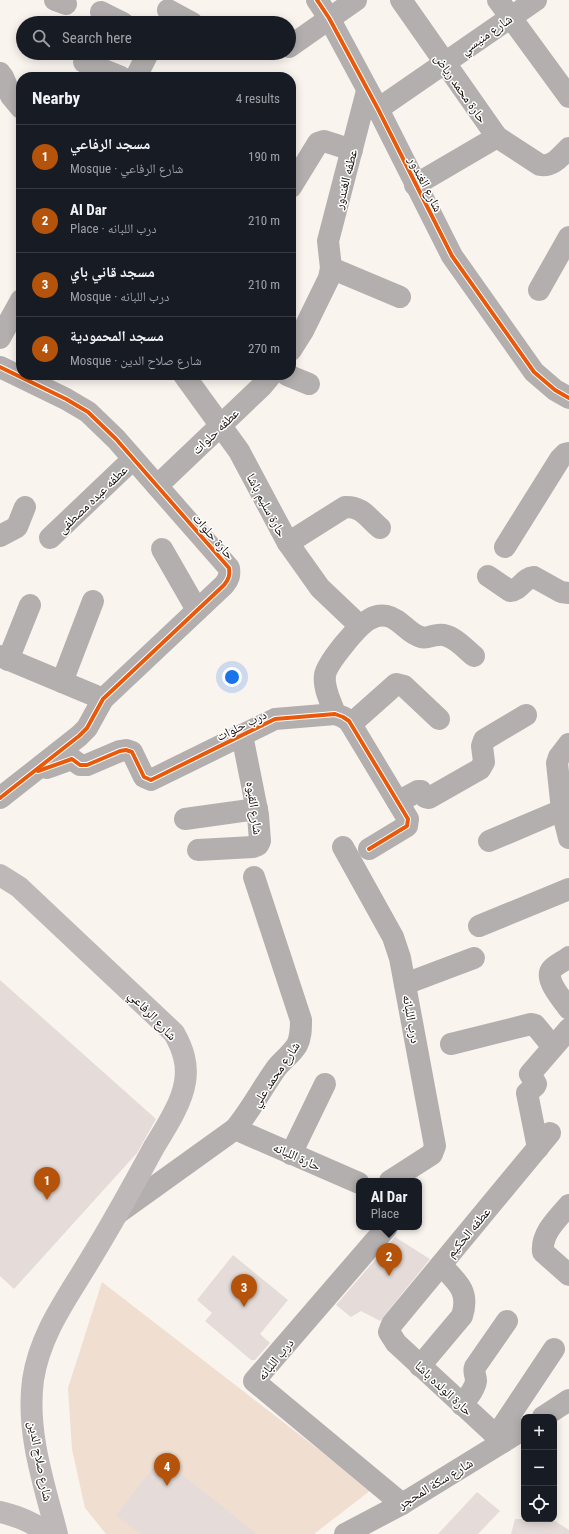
<!DOCTYPE html>
<html lang="en">
<head>
<meta charset="utf-8">
<style>
	body { margin:0; font-family:"Roboto Condensed","Noto Naskh Arabic",sans-serif; background:#20242c; color:#f1f3f6 }
	.controls { position:absolute; right:12px; bottom:12px; display:grid; overflow:hidden; border-radius:8px; box-shadow:0 2px 10px #0003 }
	.controls button { width:36px; height:36px; display:grid; place-items:center; padding:0; border:0; border-bottom:1px solid #363941; background:#171b24; color:#f1f3f6; font:20px sans-serif }
	.you { position:absolute; left:232px; top:677px; width:14px; height:14px; margin:-10px; border:3px solid #fff; border-radius:50%; background:#1a73e8; box-shadow:0 0 0 6px #1a73e833 }
	.badge { display:grid; place-items:center; width:26px; height:26px; border-radius:50%; background:#b45309; color:#fff; font-size:13px; font-weight:700 }
	.pin { position:absolute; translate:-50% -33px; filter:drop-shadow(0 1px 2px #0008) }
	.pin::after { content:''; position:absolute; top:21px; width:14px; height:12px; background:inherit; clip-path:polygon(0 0,100% 0,50% 100%) }
	.popup { position:absolute; left:356px; top:1178px; width:66px; height:52px; box-sizing:border-box; display:grid; place-content:center; border-radius:8px; background:#171b24; filter:drop-shadow(0 1px 3px #0005); font-size:13px; white-space:nowrap; color:#9ea1a6 }
	.popup b { font-size:15px; color:#f1f3f6 }
	.popup::after { content:''; position:absolute; left:50%; top:100%; margin-left:-8px; border:8px solid transparent; border-top-color:#171b24 }
	.list { margin:0; padding:0; list-style:none }
	h2 { display:flex; justify-content:space-between; align-items:center; height:52px; margin:0; padding:0 16px; font-size:17px }
	h2 small { font-size:13px; font-weight:400; color:#9ea1a6 }
	.list li { display:grid; grid-template-columns:26px 1fr auto; gap:12px; align-items:center; box-sizing:border-box; height:64px; padding:0 16px; border-top:1px solid #363941 }
	.list b { display:block; font-size:15px; white-space:nowrap }
	.list p { margin:0; font-size:13px; white-space:nowrap; color:#9ea1a6 }
	.list em { font-size:13px; font-style:normal; color:#9ea1a6 }
	.icon { flex:none; width:22px; height:22px; fill:none; stroke:currentColor; stroke-width:2; stroke-linecap:round; stroke-linejoin:round }
	.map { position:relative; flex:none; width:569px; height:1534px; overflow:hidden }
	.search { position:absolute; background:#171b24; box-shadow:0 2px 10px #0003; left:16px; top:16px; width:280px; height:44px; display:flex; align-items:center; gap:10px; box-sizing:border-box; padding:0 14px; border-radius:22px; color:#9ea1a6; font-size:15px }
	.panel { position:absolute; background:#171b24; box-shadow:0 2px 10px #0003; left:16px; top:72px; width:280px; height:308px; border-radius:16px }
	.map>svg:first-child { display:block }
	.grass { fill:#f0ded0 }
	.building { fill:#e5dcd9 }
	.lines { fill:none; stroke-linecap:round; stroke-linejoin:round }
	.minor { stroke:#b4afaf; stroke-width:22 }
	.tertiary { stroke:#b4afaf; stroke-width:22 }
	.secondary { stroke:#beb8b8; stroke-width:22 }
	.cycleway-casing { stroke:#fff; stroke-width:6 }
	.cycleway { stroke:#e8590c; stroke-width:4 }
	.labels { text-anchor:middle; stroke-width:3; stroke-linejoin:round; paint-order:stroke }
	.street-label { font-size:13px; fill:#130b05; stroke:#fff }
</style>
</head>
<body>
<div class="map">
<svg width="569" height="1534" viewBox="0 0 569 1534">
	<rect width="100%" height="100%" fill="#faf4ef"/>
	<polygon class="grass" points="102,1282 371,1490 314,1534 106,1534 85,1508 72,1449 68,1388"/>
	<g class="building">
		<polygon points="0,980 156,1119 137,1153 14,1289 0,1276"/>
		<polygon points="395,1237 430,1259 380,1321 361,1311 351,1317 336,1305"/>
		<polygon points="233,1255 288,1300 260,1334 270,1343 255,1360 251,1360 205,1321 212,1313 197,1300"/>
		<polygon points="161,1458 257,1534 141,1534 116,1515"/>
		<polygon points="477,1492 500,1511 478,1534 438,1534"/>
		<polygon points="515,1519 552,1519 569,1530 569,1534 511,1534"/>
	</g>
	<g class="lines">
		<g class="minor">
			<polyline points="55,0 66,4"/>
			<polyline points="317,0 329,18 378,109 452,256 534,372 555,390 569,398"/>
			<path d="M401 0 497 137 540 165C553 167 560 157 569 148"/>
			<polyline points="498,0 569,97"/>
			<polyline points="168,10 192,23"/>
			<polyline points="101,12 123,23"/>
			<polyline points="289,47 356,0"/>
			<polyline points="84,62 121,77"/>
			<polyline points="0,73 3,77 11,96 21,108"/>
			<polyline points="136,77 148,53"/>
			<polyline points="378,109 536,0"/>
			<polyline points="415,185 497,137"/>
			<polyline points="291,187 318,143 324,141 352,150"/>
			<polyline points="331,268 400,297"/>
			<polyline points="539,290 569,237"/>
			<polyline points="0,338 21,300"/>
			<polyline points="291,350 303,331 329,278 331,268 328,241 367,91"/>
			<path d="M0 367 66 399 88 412 116 439 229 568C230 575 229 579 224 585L103 699 87 728 79 736 0 798"/>
			<polyline points="184,375 239,451 288,543 320,588 360,626"/>
			<polyline points="287,375 309,384"/>
			<polyline points="157,486 262,386 271,375"/>
			<polyline points="0,536 17,527 25,507"/>
			<polyline points="50,538 133,459"/>
			<path d="M288 543 345 507C362 506 368 518 380 528"/>
			<polyline points="505,547 560,459 565,454 569,453"/>
			<polyline points="162,549 197,610"/>
			<path d="M488 576 510 591C521 590 523 578 534 577L561 592 569 593"/>
			<polyline points="0,656 103,699"/>
			<polyline points="8,660 30,605"/>
			<polyline points="62,682 93,601"/>
			<path d="M335 714C331 702 323 688 325 675 327 663 358 625 370 619 375 616 382 615 387 616 401 619 408 634 421 637 427 639 432 635 438 635 452 633 464 648 474 656"/>
			<polyline points="351,724 396,684 404,686 439,719"/>
			<polyline points="569,744 559,757 557,763 562,810 569,838"/>
			<polyline points="47,768 72,759 80,765 87,765 120,751 126,750 132,752 144,777 151,780 275,719 335,714 343,717 349,721 408,819 407,826 369,849"/>
			<polyline points="398,802 418,791 421,791 425,797 429,798 480,769 484,762 482,746 484,740 526,715"/>
			<polyline points="185,819 257,809"/>
			<polyline points="489,841 562,810"/>
			<polyline points="343,847 393,937 400,958 435,1146 432,1154 429,1156 390,1181"/>
			<polyline points="198,850 253,847 258,845 260,841 258,815 242,735"/>
			<polyline points="479,926 569,889"/>
			<path d="M569 957C564 961 557 964 553 968 542 978 563 1000 569 1009"/>
			<polyline points="405,984 474,958"/>
			<polyline points="451,1044 531,1024 535,1025 553,1047"/>
			<polyline points="235,1129 359,1183"/>
			<polyline points="538,1148 527,1093 535,1086 536,1084 530,1074 569,1029"/>
			<polyline points="291,1154 325,1084"/>
			<path d="M569 1205C558 1218 541 1233 543 1252L569 1275"/>
			<path d="M118 1213 235 1129C250 1111 261 1090 275 1070 281 1061 291 1055 297 1045 301 1037 301 1029 301 1020L254 877"/>
			<polyline points="387,1227 254,1381 402,1504"/>
			<path d="M420 1366 462 1316C470 1291 457 1282 441 1265"/>
			<path d="M462 1405C467 1398 475 1389 476 1381 476 1375 473 1372 475 1367L507 1321"/>
			<polyline points="496,1436 554,1349"/>
			<polyline points="503,1442 396,1343 389,1332 392,1324 550,1133"/>
		</g>
		<g class="tertiary">
			<polyline points="543,1417 569,1400"/>
			<polyline points="345,1534 402,1504 524,1429"/>
		</g>
		<g class="secondary">
			<path d="M0 875 19 887 174 1033C183 1049 188 1064 185 1082 182 1103 165 1129 154 1147 134 1184 113 1222 91 1258 68 1297 40 1333 33 1380 26 1432 44 1484 57 1534"/>
			<path d="M0 1512C17 1516 34 1522 47 1534"/>
		</g>
		<defs>
			<g id="cycleway">
				<polyline points="317,0 329,18 378,109 452,256 534,372 555,390 569,398"/>
				<path d="M0 367 66 399 88 412 116 439 229 568C230 575 229 579 224 585L103 699 87 728 79 736 0 798"/>
				<polyline points="38,771 72,759 80,765 87,765 120,751 126,750 132,752 144,777 151,780 275,719 335,714 343,717 349,721 408,819 407,826 369,849"/>
			</g>
		</defs>
		<use href="#cycleway" class="cycleway-casing"/>
		<use href="#cycleway" class="cycleway"/>
	</g>
	<g class="labels">
		<g class="street-label">
			<text transform="translate(486 34) rotate(-35)" y="5">شارع منيسي</text>
			<text transform="translate(461 88) rotate(55)" y="5">حارة محمد رياض</text>
			<text transform="translate(345 179) rotate(-76)" y="5">عطفه الغندور</text>
			<text transform="translate(426 184) rotate(63)" y="5">شارع الغندور</text>
			<text transform="translate(215 431) rotate(-44)" y="5">عطفه حلوات</text>
			<text transform="translate(92 499) rotate(-44)" y="5">عطفه عبده مصطفى</text>
			<text transform="translate(267 505) rotate(62)" y="5">حارة سليم باشا</text>
			<text transform="translate(214 536) rotate(49)" y="5">حارة حلوات</text>
			<text transform="translate(241 725) rotate(-26)" y="5">درب حلوات</text>
			<text transform="translate(255 808) rotate(82)" y="5">شارع القبوه</text>
			<text transform="translate(153 1015) rotate(46)" y="5">شارع الرفاعي</text>
			<text transform="translate(412 1019) rotate(80)" y="5">درب اللبانه</text>
			<text transform="translate(275 1074) rotate(-56)" y="5">شارع محمد علي</text>
			<text transform="translate(297 1156) rotate(24)" y="5">حارة اللبانه</text>
			<text transform="translate(468 1232) rotate(-50)" y="5">عطفه الحكيم</text>
			<text transform="translate(275 1359) rotate(-51)" y="5">درب اللبانه</text>
			<text transform="translate(444 1388) rotate(43)" y="5">حارة الولده باشا</text>
			<text transform="translate(41 1461) rotate(79)" y="5">شارع صلاح الدين</text>
			<text transform="translate(435 1483) rotate(-31)" y="5">شارع سكة المحجر</text>
		</g>
	</g>
</svg>
<div class="controls">
<button>+</button>
<button>−</button>
<button><svg class="icon" aria-label="locate" viewBox="0 0 24 24"><circle cx="12" cy="12" r="6"/><path d="M12 2v4M12 18v4M2 12h4M18 12h4"/></svg></button>
</div>
<div class="you"></div>
<div class="pin badge" style="left:47px;top:1200px">1</div>
<div class="pin badge" style="left:389px;top:1276px">2</div>
<div class="popup"><b>Al Dar</b>Place</div>
<div class="pin badge" style="left:244px;top:1307px">3</div>
<div class="pin badge" style="left:167px;top:1486px">4</div>
<div class="search"><svg class="icon" aria-label="search" viewBox="0 0 24 24"><circle cx="10" cy="10" r="6"/><path d="M15 15l6 6"/></svg>Search here</div>
<section class="panel">
<h2>Nearby<small>4 results</small></h2>
<ul class="list">
<li><span class="badge">1</span><div><b>مسجد الرفاعي</b><p>Mosque · شارع الرفاعي</p></div><em>190 m</em></li>
<li><span class="badge">2</span><div><b>Al Dar</b><p>Place · درب اللبانه</p></div><em>210 m</em></li>
<li><span class="badge">3</span><div><b>مسجد قاني باي</b><p>Mosque · درب اللبانه</p></div><em>210 m</em></li>
<li><span class="badge">4</span><div><b>مسجد المحمودية</b><p>Mosque · شارع صلاح الدين</p></div><em>270 m</em></li>
</ul>
</section>
</div>
</body>
</html>
